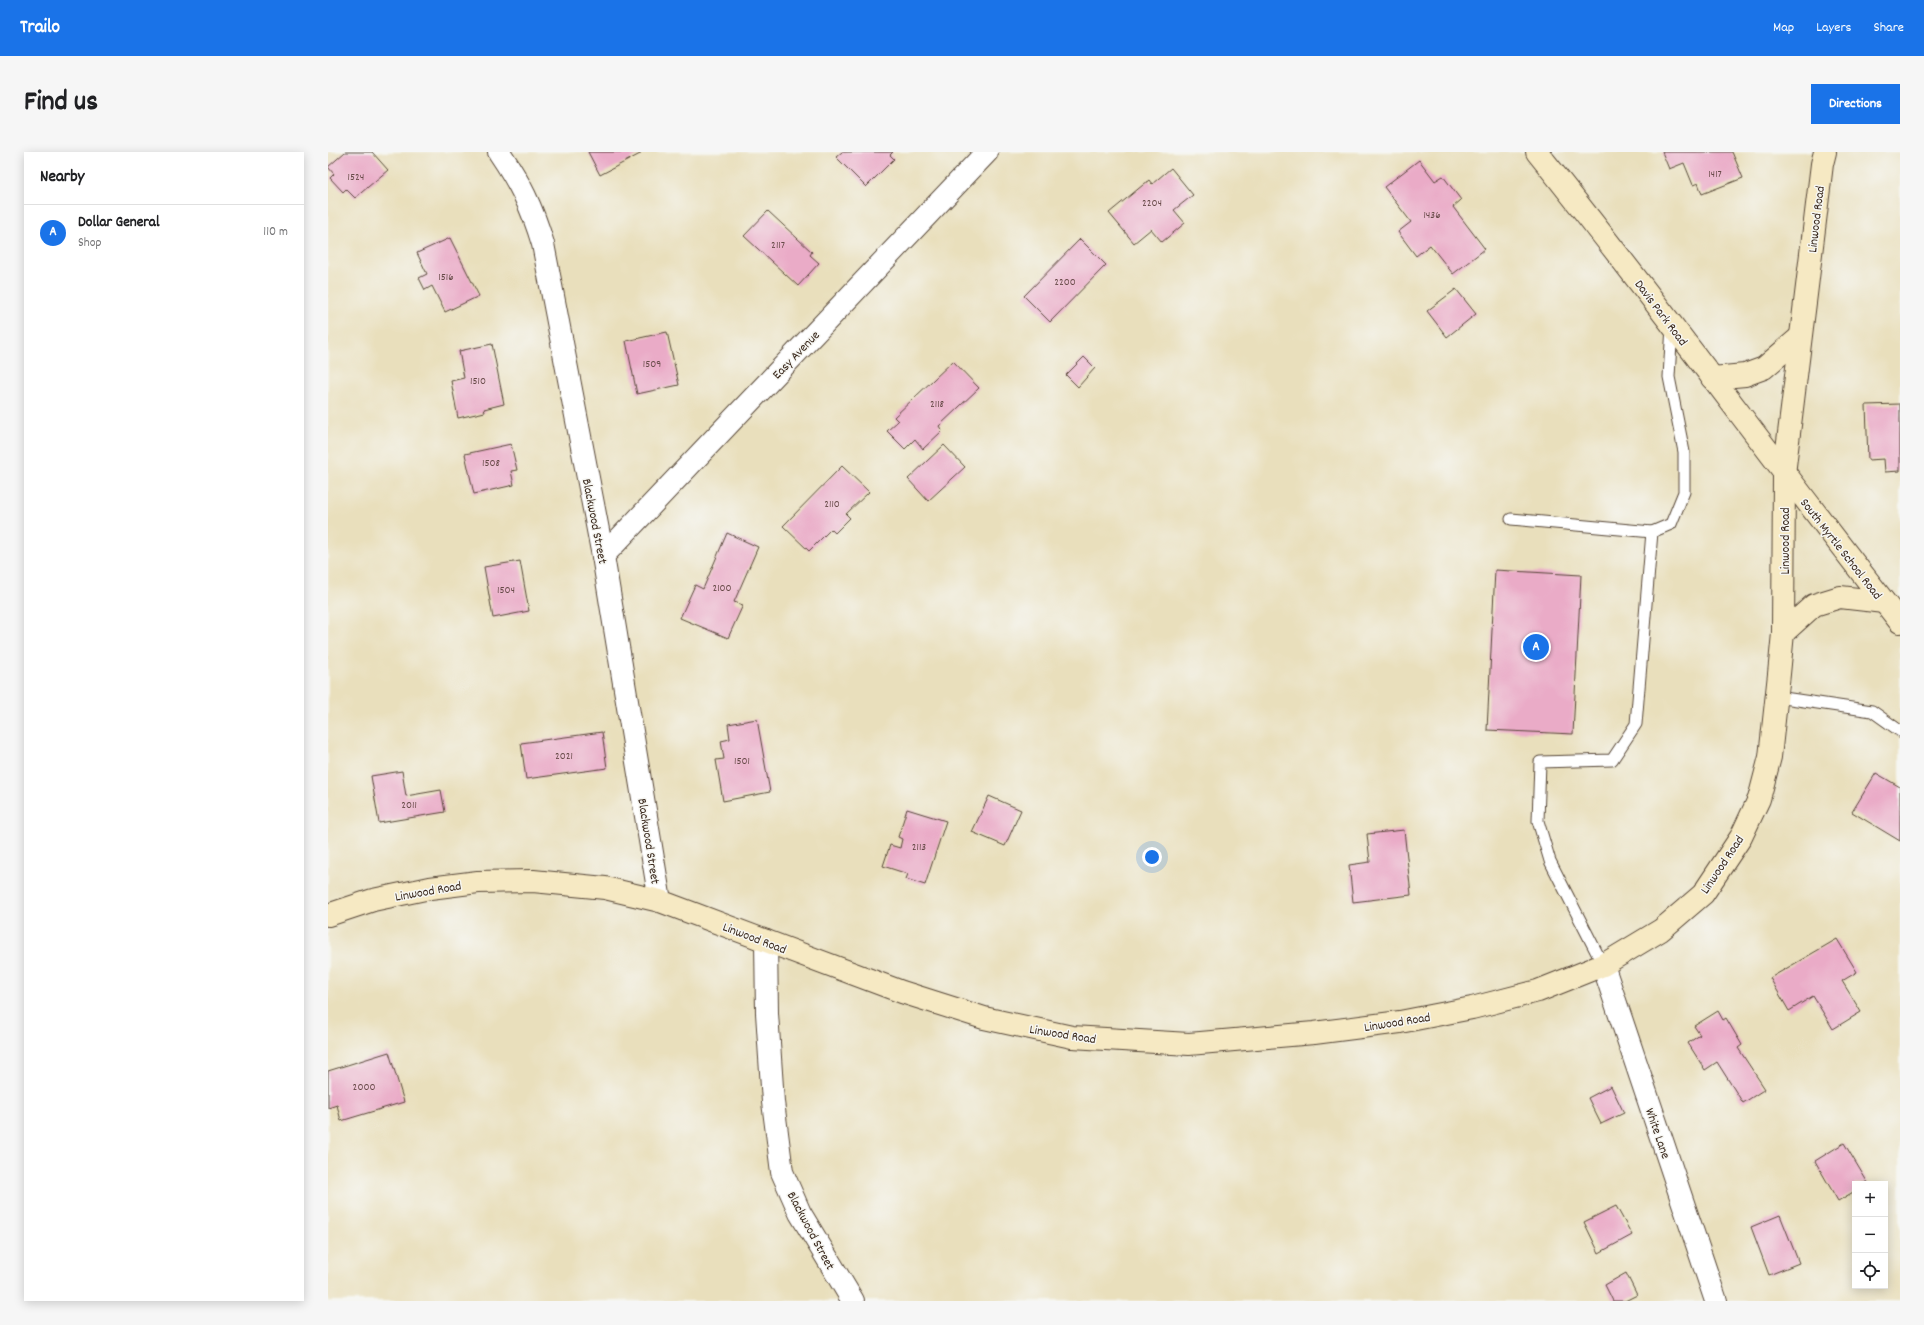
<!DOCTYPE html>
<html lang="en">
<head>
<meta charset="utf-8">
<style>
	body { margin:0; font-family:Dekko,sans-serif; background:#f6f6f6; color:#202124 }
	.controls { position:absolute; right:12px; bottom:12px; display:grid; overflow:hidden; border-radius:0px; box-shadow:0 2px 10px #0003 }
	.controls button { width:36px; height:36px; display:grid; place-items:center; padding:0; border:0; border-bottom:1px solid #e0e0e0; background:#fff; color:#202124; font:20px sans-serif }
	.you { position:absolute; left:824px; top:705px; width:14px; height:14px; margin:-10px; border:3px solid #fff; border-radius:50%; background:#1a73e8; box-shadow:0 0 0 6px #1a73e833 }
	.badge { display:grid; place-items:center; width:26px; height:26px; border-radius:50%; background:#1a73e8; color:#fff; font-size:13px; font-weight:700 }
	.pin { position:absolute; translate:-50% -50%; border:2px solid #fff; box-shadow:0 1px 4px #0006 }
	.list { margin:0; padding:0; list-style:none }
	h2 { display:flex; justify-content:space-between; align-items:center; height:52px; margin:0; padding:0 16px; font-size:17px }
	h2 small { font-size:13px; font-weight:400; color:#757577 }
	.list li { display:grid; grid-template-columns:26px 1fr auto; gap:12px; align-items:center; box-sizing:border-box; height:56px; padding:0 16px; border-top:1px solid #e0e0e0 }
	.list b { display:block; font-size:15px; white-space:nowrap }
	.list p { margin:0; font-size:13px; white-space:nowrap; color:#757577 }
	.list em { font-size:13px; font-style:normal; color:#757577 }
	.icon { flex:none; width:22px; height:22px; fill:none; stroke:currentColor; stroke-width:2; stroke-linecap:round; stroke-linejoin:round }
	.map { position:relative; flex:none; width:1572px; height:1149px; overflow:hidden; border-radius:0px }
	header { display:flex; align-items:center; gap:24px; box-sizing:border-box; height:56px; padding:0 20px; background:#1a73e8; color:#fff }
	header strong { font-size:19px }
	nav { display:flex; gap:22px; margin-inline-start:auto; font-size:14px }
	.intro { display:flex; align-items:center; justify-content:space-between; box-sizing:border-box; height:96px; padding:0 24px }
	h1 { margin:0; font-size:28px }
	.button { padding:10px 18px; border-radius:0px; background:#1a73e8; color:#fff; font-size:14px; font-weight:700 }
	main { display:flex; gap:24px; padding:0 24px }
	aside { flex:1; background:#fff; border-radius:0px; box-shadow:0 2px 10px #0003 }
	.map>svg:first-child { display:block }
	.building { fill:#eaabc7 }
	.lines { fill:none; stroke-linecap:round; stroke-linejoin:round }
	.lane-casing { stroke:#554536; stroke-width:13 }
	.street-casing { stroke:#554536; stroke-width:24 }
	.secondary-casing { stroke:#554536; stroke-width:24 }
	.lane { stroke:#fff; stroke-width:11 }
	.street { stroke:#fff; stroke-width:22 }
	.secondary { stroke:#f6e9c3; stroke-width:22 }
	.labels { text-anchor:middle; stroke-width:3; stroke-linejoin:round; paint-order:stroke }
	.number-label { font-size:11px; fill:#674a48 }
	.street-label { font-size:13px; fill:#3b2a1e; stroke:#f6f6f2 }
</style>
</head>
<body>
<header>
<strong>Trailo</strong>
<nav><a>Map</a><a>Layers</a><a>Share</a></nav>
</header>
<div class="intro"><h1>Find us</h1><a class="button">Directions</a></div>
<main>
<aside>
<h2>Nearby<small></small></h2>
<ul class="list">
<li><span class="badge">A</span><div><b>Dollar General</b><p>Shop</p></div><em>110 m</em></li>
</ul>
</aside>
<div class="map">
<svg width="1572" height="1149" viewBox="0 0 1572 1149">
	<rect width="100%" height="100%" fill="#f6f6f2"/>
	<filter id="ink" filterUnits="userSpaceOnUse"><feTurbulence type="fractalNoise" baseFrequency=".025" numOctaves="2"/><feDisplacementMap in="SourceGraphic" scale="8" xChannelSelector="R" yChannelSelector="G"/><feConvolveMatrix kernelMatrix="1 2 1 2 8 2 1 2 1" color-interpolation-filters="sRGB"/></filter>
	<filter id="wash" filterUnits="userSpaceOnUse"><feTurbulence type="fractalNoise" baseFrequency=".012" numOctaves="4" result="noise"/><feDisplacementMap in="SourceGraphic" scale="16" xChannelSelector="R" yChannelSelector="G"/><feGaussianBlur stdDeviation="0.9" result="paint"/><feColorMatrix in="noise" values="0 0 0 0 0 0 0 0 0 0 0 0 0 0 0 0 0 1.4 0 .05"/><feComposite in="paint" operator="in"/></filter>
	<g filter="url(#wash)">
		<rect width="100%" height="100%" fill="#e9dfbc"/>
		<g id="blocks">
			<g class="building">
				<polygon points="17,0 44,0 60,18 27,46 18,37 15,40 2,26 6,22 0,15"/>
				<polygon points="260,0 312,0 312,2 272,23"/>
				<polygon points="514,0 565,0 562,3 566,7 538,35 508,5"/>
				<polygon points="1334,0 1404,0 1415,26 1374,42 1370,31 1365,33 1356,11 1341,17"/>
				<polygon points="1091,8 1107,29 1115,24 1133,48 1125,55 1157,97 1125,122 1102,93 1088,104 1070,80 1083,70 1056,35"/>
				<polygon points="843,16 865,43 846,58 857,71 834,90 823,77 806,91 781,61 821,28 824,32"/>
				<polygon points="440,59 484,100 482,103 491,111 470,134 416,84"/>
				<polygon points="122,86 151,144 117,160 104,134 97,138 91,126 99,122 89,101"/>
				<polygon points="752,87 778,113 722,170 696,144"/>
				<polygon points="1128,137 1148,162 1119,185 1099,159"/>
				<polygon points="339,180 351,233 309,242 298,189"/>
				<polygon points="164,192 176,252 156,257 157,260 130,266 123,229 136,226 131,199"/>
				<polygon points="756,205 767,216 750,235 738,223"/>
				<polygon points="625,209 651,236 611,274 614,279 595,297 587,287 577,297 559,279 570,269 566,265"/>
				<polygon points="1572,252 1572,319 1557,320 1556,307 1540,308 1538,253"/>
				<polygon points="183,292 189,318 183,319 186,333 146,342 137,302"/>
				<polygon points="616,293 637,315 600,349 580,327"/>
				<polygon points="514,314 541,340 518,362 522,366 507,381 503,377 481,399 455,374"/>
				<polygon points="399,381 430,395 406,450 415,453 400,486 352,466 367,433 375,437"/>
				<polygon points="192,409 201,459 165,466 156,415"/>
				<polygon points="1167,418 1253,423 1245,582 1159,578"/>
				<polygon points="429,567 442,640 395,649 388,608 396,607 393,589 402,587 400,572"/>
				<polygon points="274,580 279,616 198,627 193,591"/>
				<polygon points="74,619 78,644 113,638 117,660 51,671 43,624"/>
				<polygon points="1548,621 1572,635 1572,689 1524,660"/>
				<polygon points="661,644 693,658 677,694 644,680"/>
				<polygon points="579,657 618,669 597,733 578,727 580,722 555,714 562,693 572,696 574,687 570,685"/>
				<polygon points="1076,678 1083,743 1025,750 1021,713 1042,710 1039,682"/>
				<polygon points="1509,787 1529,820 1514,829 1533,860 1505,877 1485,844 1461,859 1442,826"/>
				<polygon points="1390,859 1395,868 1398,866 1414,893 1410,896 1437,937 1415,951 1389,910 1377,918 1360,891 1372,883 1366,874"/>
				<polygon points="61,900 76,950 13,969 9,953 0,956 0,919"/>
				<polygon points="1283,934 1296,961 1273,972 1260,946"/>
				<polygon points="1516,991 1540,1031 1527,1032 1527,1039 1510,1049 1487,1009"/>
				<polygon points="1288,1054 1304,1083 1271,1101 1256,1070"/>
				<polygon points="1452,1063 1471,1111 1441,1123 1423,1075"/>
				<polygon points="1298,1121 1309,1143 1297,1149 1285,1149 1277,1133"/>
			</g>
		</g>
	</g>
	<g filter="url(#ink)">
		<use href="#blocks" fill-opacity="0" stroke="#554536" stroke-width="1"/>
		<g class="lines">
			<defs>
				<g id="lane">
					<polyline points="1183,367 1324,380"/>
					<polyline points="1449,545 1544,559 1572,579"/>
					<polyline points="1275,813 1222,709 1210,669 1212,610 1284,608 1308,572 1324,380 1343,372 1356,340 1356,300 1341,225 1344,174"/>
				</g>
				<g id="street">
					<path d="M171 0C192 31 204 55 215 92L275 404 332 749"/>
					<polyline points="275,404 659,0"/>
					<polyline points="438,789 439,861 445,950 454,1020 472,1061 525,1149"/>
					<polyline points="1275,813 1388,1149"/>
				</g>
				<g id="secondary">
					<path d="M1209 0C1333 154 1450 315 1572 470"/>
					<polyline points="1384,226 1417,223 1436,216 1472,185"/>
					<polyline points="1455,481 1486,453 1512,445 1556,450"/>
					<polyline points="0,763 45,748 102,736 150,730 205,729 277,736 332,749 574,840 656,866 744,885 861,892 986,881 1072,870 1144,856 1210,839 1275,813 1333,778 1375,742 1413,685 1431,647 1442,605 1451,522 1455,481 1456,322 1494,12 1497,0"/>
				</g>
			</defs>
			<use href="#lane" class="lane-casing"/>
			<use href="#street" class="street-casing"/>
			<use href="#secondary" class="secondary-casing"/>
			<use href="#lane" class="lane"/>
			<use href="#street" class="street"/>
			<use href="#secondary" class="secondary"/>
		</g>
	</g>
	<g class="labels">
		<g class="number-label">
			<text x="1387" y="25">1417</text>
			<text x="28" y="28">1524</text>
			<text x="824" y="54">2204</text>
			<text x="1104" y="66">1436</text>
			<text x="450" y="96">2117</text>
			<text x="118" y="128">1516</text>
			<text x="737" y="133">2200</text>
			<text x="324" y="215">1509</text>
			<text x="150" y="232">1510</text>
			<text x="609" y="255">2118</text>
			<text x="163" y="314">1508</text>
			<text x="504" y="355">2110</text>
			<text x="394" y="439">2100</text>
			<text x="178" y="441">1504</text>
			<text x="236" y="607">2021</text>
			<text x="414" y="612">1501</text>
			<text x="81" y="656">2011</text>
			<text x="591" y="698">2113</text>
			<text x="36" y="938">2000</text>
		</g>
		<g class="street-label">
			<text transform="translate(1487 67) rotate(-83)" y="5">Linwood Road</text>
			<text transform="translate(1334 160) rotate(53)" y="5">Davis Park Road</text>
			<text transform="translate(467 202) rotate(-46)" y="5">Easy Avenue</text>
			<text transform="translate(268 369) rotate(79)" y="5">Blackwood Street</text>
			<text transform="translate(1456 389) rotate(-90)" y="5">Linwood Road</text>
			<text transform="translate(1514 396) rotate(52)" y="5">South Myrtle School Road</text>
			<text transform="translate(322 689) rotate(81)" y="5">Blackwood Street</text>
			<text transform="translate(1393 712) rotate(-56)" y="5">Linwood Road</text>
			<text transform="translate(100 738) rotate(-10)" y="5">Linwood Road</text>
			<text transform="translate(427 785) rotate(21)" y="5">Linwood Road</text>
			<text transform="translate(1069 869) rotate(-9)" y="5">Linwood Road</text>
			<text transform="translate(735 881) rotate(9)" y="5">Linwood Road</text>
			<text transform="translate(1331 981) rotate(71)" y="5">White Lane</text>
			<text transform="translate(484 1078) rotate(62)" y="5">Blackwood Street</text>
		</g>
	</g>
</svg>
<div class="controls">
<button>+</button>
<button>−</button>
<button><svg class="icon" aria-label="locate" viewBox="0 0 24 24"><circle cx="12" cy="12" r="6"/><path d="M12 2v4M12 18v4M2 12h4M18 12h4"/></svg></button>
</div>
<div class="you"></div>
<div class="pin badge" style="left:1208px;top:495px">A</div>
</div>
</main>
</body>
</html>
